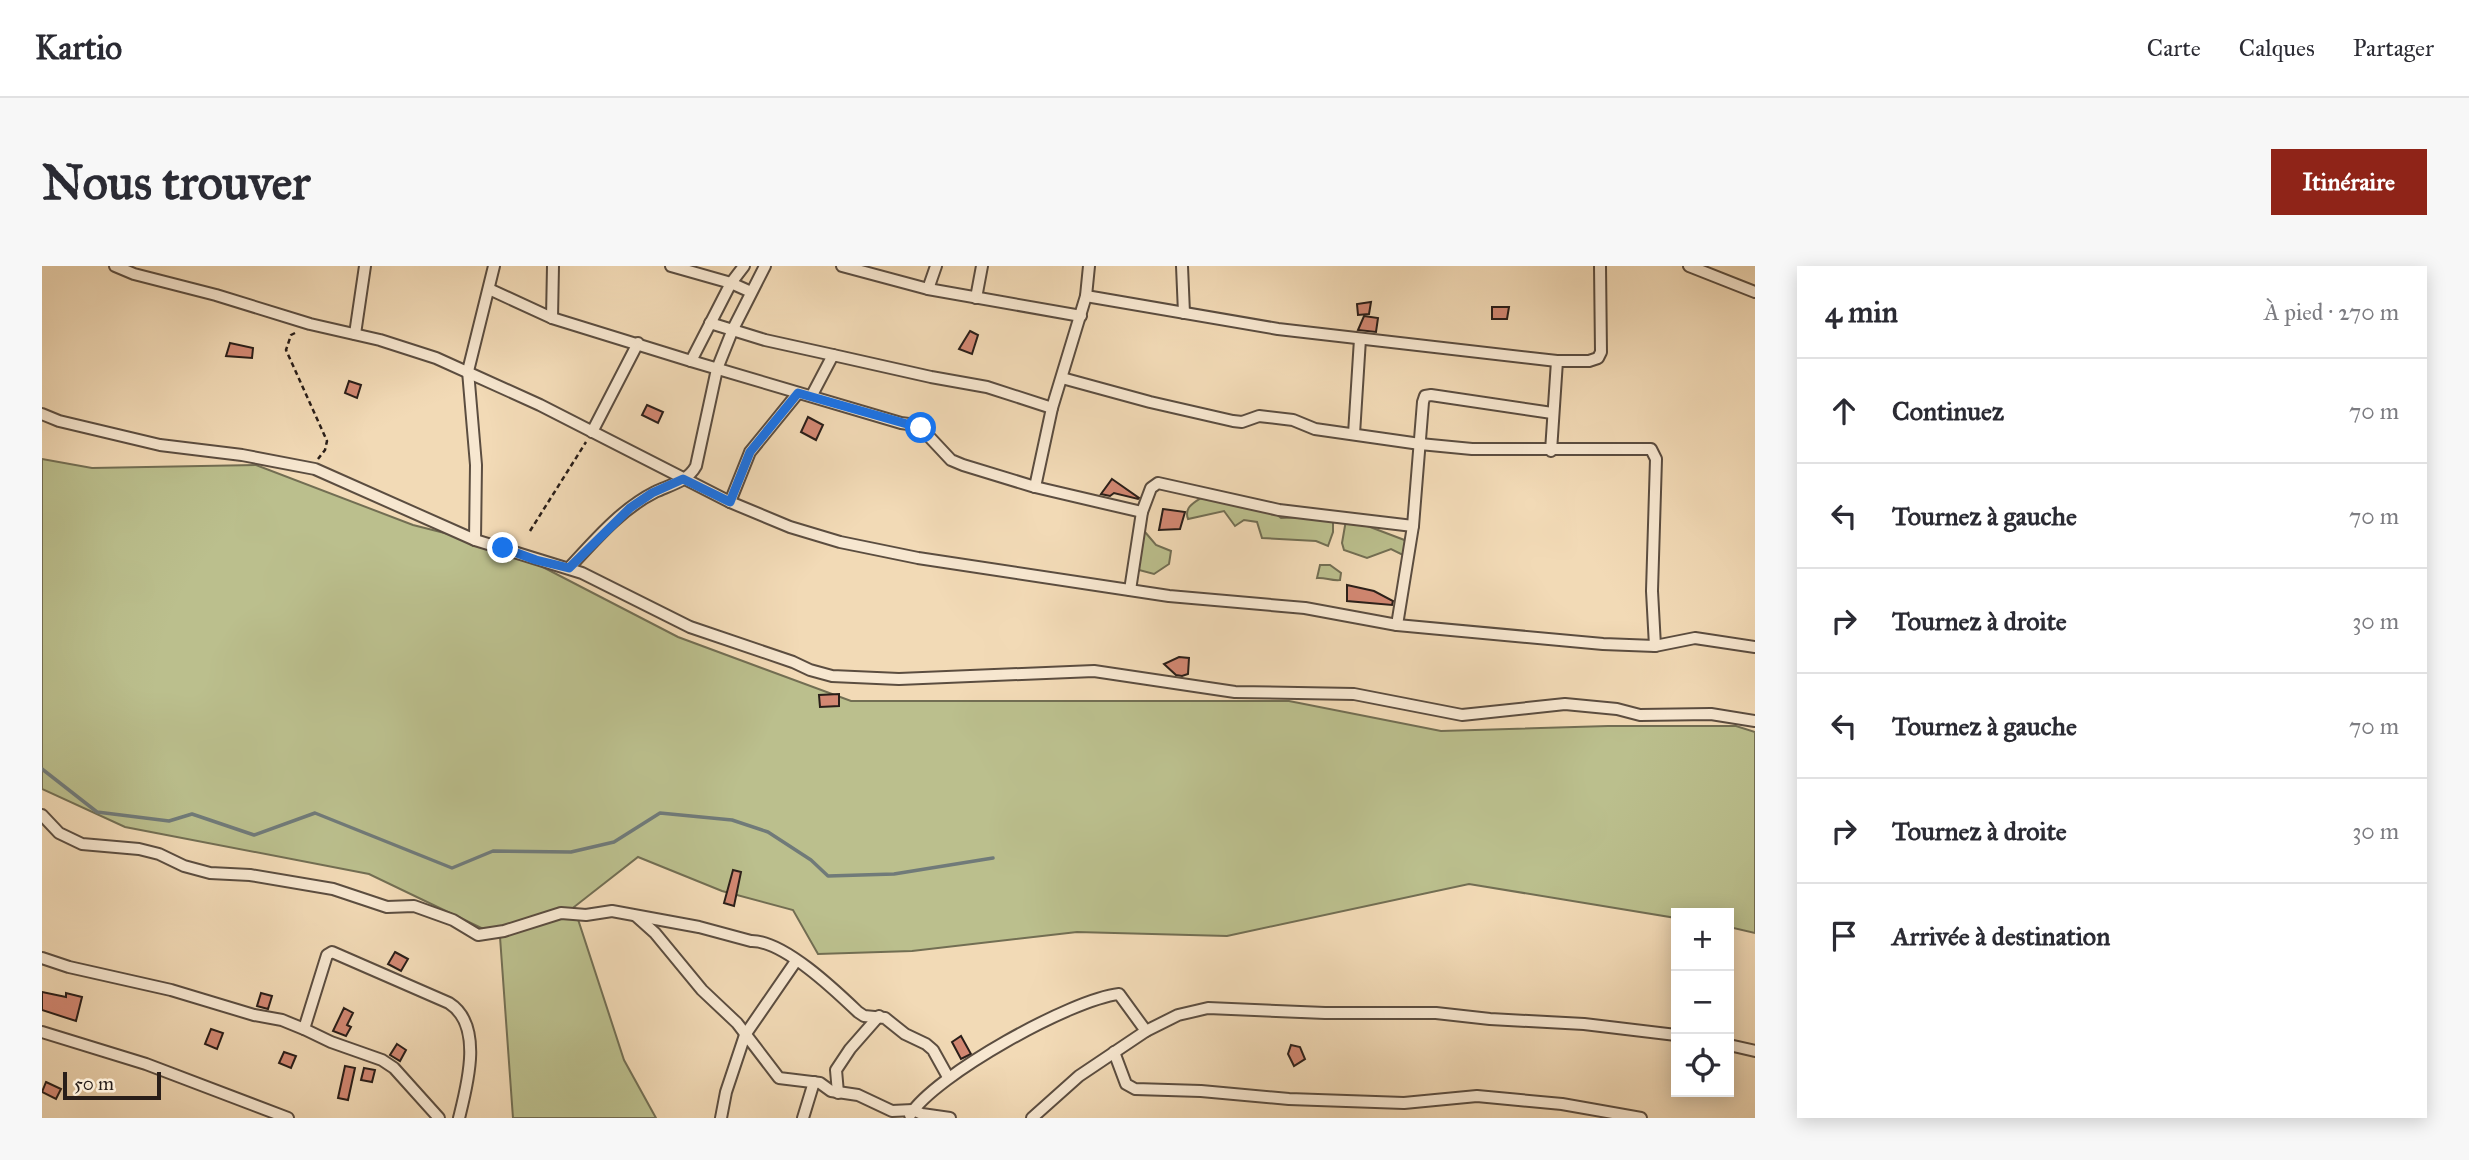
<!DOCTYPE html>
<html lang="fr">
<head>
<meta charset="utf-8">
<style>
	body { margin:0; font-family:"IM FELL Great Primer",serif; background:#f7f7f7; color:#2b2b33 }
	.controls { position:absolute; right:21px; bottom:21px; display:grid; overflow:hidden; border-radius:0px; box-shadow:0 4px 18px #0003 }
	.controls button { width:63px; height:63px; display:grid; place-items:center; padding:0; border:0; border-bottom:2px solid #e1e1e2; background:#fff; color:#2b2b33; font:35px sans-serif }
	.scale { position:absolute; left:21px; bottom:18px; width:98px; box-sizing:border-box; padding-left:7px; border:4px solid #291e19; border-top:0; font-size:19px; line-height:24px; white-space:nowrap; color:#291e19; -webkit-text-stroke:5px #f7e7d0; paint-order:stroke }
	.stop { position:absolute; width:21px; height:21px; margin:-16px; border:5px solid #1a73e8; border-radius:50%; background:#fff }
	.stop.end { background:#1a73e8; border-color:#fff; box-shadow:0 2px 7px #0008 }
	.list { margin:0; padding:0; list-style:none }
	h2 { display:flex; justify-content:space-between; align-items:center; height:91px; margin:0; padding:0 28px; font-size:30px }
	h2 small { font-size:23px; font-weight:400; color:#7c7c81 }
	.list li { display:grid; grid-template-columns:46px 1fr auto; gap:21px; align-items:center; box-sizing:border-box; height:105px; padding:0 28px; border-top:2px solid #e1e1e2 }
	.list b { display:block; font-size:26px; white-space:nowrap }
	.list em { font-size:23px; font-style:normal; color:#7c7c81 }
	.icon { flex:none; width:38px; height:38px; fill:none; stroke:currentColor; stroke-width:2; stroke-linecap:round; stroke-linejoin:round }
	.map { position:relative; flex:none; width:1713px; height:852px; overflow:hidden; border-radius:0px }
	header { display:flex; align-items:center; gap:42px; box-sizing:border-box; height:98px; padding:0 35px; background:#fff; border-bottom:2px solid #e1e1e2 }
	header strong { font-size:33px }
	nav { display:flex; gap:38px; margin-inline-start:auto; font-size:24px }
	.intro { display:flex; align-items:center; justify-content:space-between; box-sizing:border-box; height:168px; padding:0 42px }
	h1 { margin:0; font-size:49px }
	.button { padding:18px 32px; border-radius:0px; background:#8f2418; color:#fff; font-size:24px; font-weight:700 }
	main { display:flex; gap:42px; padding:0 42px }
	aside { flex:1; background:#fff; border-radius:0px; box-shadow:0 4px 18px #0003 }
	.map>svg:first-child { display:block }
	.green { fill:#bbbf8d; stroke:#726e53; stroke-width:2 }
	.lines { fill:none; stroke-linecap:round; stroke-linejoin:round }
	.stream { stroke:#707a79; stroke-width:3.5 }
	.building { fill:#d38873; stroke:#291e19; stroke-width:2 }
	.street-casing { stroke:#5b4d40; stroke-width:14 }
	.path { stroke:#291e19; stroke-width:2.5; stroke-dasharray:5 3.5; stroke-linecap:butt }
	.street { stroke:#f7e7d0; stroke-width:10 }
	.route { stroke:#1a73e8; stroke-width:9 }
</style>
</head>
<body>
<header>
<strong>Kartio</strong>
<nav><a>Carte</a><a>Calques</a><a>Partager</a></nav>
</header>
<div class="intro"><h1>Nous trouver</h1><a class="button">Itinéraire</a></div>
<main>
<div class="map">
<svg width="1713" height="852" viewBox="0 0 1713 852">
	<rect width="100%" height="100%" fill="#f2dab6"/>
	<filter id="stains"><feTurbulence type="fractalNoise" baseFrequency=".00286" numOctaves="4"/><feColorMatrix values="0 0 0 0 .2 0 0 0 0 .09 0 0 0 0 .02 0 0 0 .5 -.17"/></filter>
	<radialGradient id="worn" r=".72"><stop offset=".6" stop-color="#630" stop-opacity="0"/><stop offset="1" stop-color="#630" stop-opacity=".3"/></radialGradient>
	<g class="green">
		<polygon points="0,193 50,202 214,199 371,259 466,283 636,371 809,435 1247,435 1399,465 1566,460 1694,460 1713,466 1713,667 1687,661 1687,647 1634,647 1634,652 1427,618 1185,670 1035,666 870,685 776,688 751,644 680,625 596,591 532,641 582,794 614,852 471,852 458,671 327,608 83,561 0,523"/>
		<path d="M1159 232 1232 246 1239 252 1268 251 1291 254V266L1286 280 1274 275 1220 272 1215 256 1202 254 1193 260 1182 245 1146 253C1142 242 1151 237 1159 232Z"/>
		<polygon points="1304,254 1315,256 1365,275 1363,290 1349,283 1325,292 1302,284 1300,277"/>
		<polygon points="1103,266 1114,279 1129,285 1127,298 1112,308 1097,304 1098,270"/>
		<path d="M1278 299H1288L1299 307 1298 314C1289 315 1283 311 1275 312Z"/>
	</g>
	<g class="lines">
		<polyline class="stream" points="0,503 55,546 127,555 150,548 212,569 273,547 410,602 451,585 529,586 572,576 618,547 690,554 726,566 769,594 786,610 852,608 951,592"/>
	</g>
	<g class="building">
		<polygon points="1329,36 1327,48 1316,49 1315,38"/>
		<polygon points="1450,41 1467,41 1465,53 1450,53"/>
		<polygon points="1322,50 1336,52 1334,66 1316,64"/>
		<polygon points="928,65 936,69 930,88 917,83"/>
		<polygon points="188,77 211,82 210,92 184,90"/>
		<polygon points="307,115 319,119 315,132 303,127"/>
		<polygon points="605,139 621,146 616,157 600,149"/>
		<polygon points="766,151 781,159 774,174 759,166"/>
		<polygon points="1070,213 1097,232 1096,233 1072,227 1068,230 1059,228"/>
		<polygon points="1121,243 1143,246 1138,263 1117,264"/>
		<polygon points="1305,319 1332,325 1351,335 1350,339 1305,335"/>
		<polygon points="1137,391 1147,392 1146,408 1140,410 1134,409 1122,398"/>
		<polygon points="797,428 797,440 778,441 777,429"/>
		<polygon points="691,604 699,606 692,640 682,637"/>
		<polygon points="353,686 366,693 359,705 346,698"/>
		<polygon points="0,726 24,731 24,727 40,731 34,755 0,744"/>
		<polygon points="219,727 230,730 226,743 215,740"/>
		<polygon points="302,742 311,747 305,759 309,761 304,770 291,765"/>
		<polygon points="169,763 181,767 175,783 163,778"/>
		<polygon points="919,770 929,788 919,793 910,776"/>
		<polygon points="355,778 364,784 358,795 348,789"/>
		<polygon points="1249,779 1258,781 1263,793 1252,800 1246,788"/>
		<polygon points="242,786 254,790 249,802 237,797"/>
		<polygon points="303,800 313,802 306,834 296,832"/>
		<polygon points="322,802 333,804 330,816 319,814"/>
		<polygon points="4,816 19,823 14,833 0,826"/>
	</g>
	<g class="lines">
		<defs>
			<g id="street">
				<polyline points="73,0 92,8 174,29 268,58 338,74 394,92 498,139 688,236 748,261 798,276 876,292 1127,330 1263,342 1355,359 1561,378 1613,380 1653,372 1713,381"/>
				<polyline points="629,0 689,17 709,26"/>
				<polyline points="800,0 886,23 1039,50"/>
				<polyline points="1140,0 1142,47"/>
				<polyline points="1647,0 1713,26"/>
				<polyline points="447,23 510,52 649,95 859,157 874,159 879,162 909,194 921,199 993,221 1100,246"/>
				<polyline points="886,23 894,0"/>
				<polyline points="1044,30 1236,63 1515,95 1547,95 1556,92 1559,86 1558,0"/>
				<polyline points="934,32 940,0"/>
				<polyline points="510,52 511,0"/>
				<polyline points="668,57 723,74 791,89"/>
				<polyline points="313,68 323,0"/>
				<polyline points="649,95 689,17 702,0"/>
				<polyline points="1020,112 1108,136 1191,155 1200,156 1217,150 1251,154 1273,163 1378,178 1430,183 1609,183 1614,193 1610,325 1613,380"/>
				<polyline points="770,129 791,89 889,111 945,121 1010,142"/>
				<polyline points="0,148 17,155 118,179 200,189 273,203 433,274 540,307 648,361 751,396 768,404 790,410 857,413 1052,405 1193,426 1312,428 1420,449 1523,438 1575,443 1598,449 1669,448 1713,455"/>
				<polyline points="550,166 596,77"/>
				<polyline points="1312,168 1318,73"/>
				<polyline points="1509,185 1515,95"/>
				<polyline points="993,221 1010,142 1044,30 1047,0"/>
				<polyline points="688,236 708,186 756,127"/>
				<polyline points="433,274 434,199 426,105 452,0"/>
				<path d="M527 302C552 275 579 243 613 226 628 219 646 215 654 200L675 103 691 63 723 0"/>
				<polyline points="1088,324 1100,246 1109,222 1116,217 1237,244 1371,260"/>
				<polyline points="1355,359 1371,260 1381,136 1383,130 1389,129 1510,147"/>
				<path d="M0 549 17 567 40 578 97 583 117 588 142 600 168 607 208 609 291 623 345 641 372 640 411 654 436 669 462 665 519 647 544 649 570 645 657 661 709 675C741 674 794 725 816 746L822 750 843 752 863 768 884 778 891 784 906 811"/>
				<polyline points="594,650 613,667 660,724 695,757 737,812 778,817 789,825 816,829 850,845 871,844 880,848 908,852"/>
				<polyline points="0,692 27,701 129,724 212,749 240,754 262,763 289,776 340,794 352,802 397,852"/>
				<path d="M262 763 285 689 290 686 407 737C442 759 425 820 417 852"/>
				<polyline points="0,766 104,798 246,852"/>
				<polyline points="1687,779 1713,785"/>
				<polyline points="1072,786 1084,818 1093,823 1159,825 1247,833 1362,837 1435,830 1520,838 1599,852"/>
				<polyline points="796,827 794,804 808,783 837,750"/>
				<path d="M868 849C893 809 1030 733 1077 728L1104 765"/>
				<polyline points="679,852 684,826 703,769 754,695"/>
				<polyline points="761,852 772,816"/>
				<polyline points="990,852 1037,810 1104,765 1136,749 1166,742 1283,747 1394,747 1448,753 1542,758 1634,769"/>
			</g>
		</defs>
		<use href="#street" class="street-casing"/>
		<g class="path">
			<polyline points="253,67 249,69 244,84 285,175 283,184 276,193"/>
			<polyline points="488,265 544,176"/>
		</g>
		<use href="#street" class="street"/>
	</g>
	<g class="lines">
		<polyline class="route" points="461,282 494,294 527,302 588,242 610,227 641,213 688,236 708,186 756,127 879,162"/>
	</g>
	<rect width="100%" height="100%" filter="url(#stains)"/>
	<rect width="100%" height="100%" fill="url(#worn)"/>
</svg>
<div class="controls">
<button>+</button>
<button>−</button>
<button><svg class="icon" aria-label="locate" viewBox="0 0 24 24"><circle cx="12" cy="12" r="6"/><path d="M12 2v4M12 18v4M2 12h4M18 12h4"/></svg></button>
</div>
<div class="scale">50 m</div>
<div class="stop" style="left:879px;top:162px"></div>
<div class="stop end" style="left:461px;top:282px"></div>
</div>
<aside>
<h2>4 min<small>À pied · 270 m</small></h2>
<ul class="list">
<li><svg class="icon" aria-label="ahead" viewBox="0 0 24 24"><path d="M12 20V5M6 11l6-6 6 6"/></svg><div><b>Continuez</b></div><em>70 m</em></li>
<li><svg class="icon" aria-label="left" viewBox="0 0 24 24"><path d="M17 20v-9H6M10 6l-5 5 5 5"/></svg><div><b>Tournez à gauche</b></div><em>70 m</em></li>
<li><svg class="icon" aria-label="right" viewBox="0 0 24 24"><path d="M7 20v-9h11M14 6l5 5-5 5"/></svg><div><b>Tournez à droite</b></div><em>30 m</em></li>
<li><svg class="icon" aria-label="left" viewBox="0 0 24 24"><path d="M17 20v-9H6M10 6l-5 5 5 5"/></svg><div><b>Tournez à gauche</b></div><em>70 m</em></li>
<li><svg class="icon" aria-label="right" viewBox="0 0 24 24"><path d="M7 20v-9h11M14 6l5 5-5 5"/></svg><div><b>Tournez à droite</b></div><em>30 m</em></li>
<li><svg class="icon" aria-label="arrive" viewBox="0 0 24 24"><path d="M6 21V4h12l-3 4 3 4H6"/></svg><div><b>Arrivée à destination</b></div></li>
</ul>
</aside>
</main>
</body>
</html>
